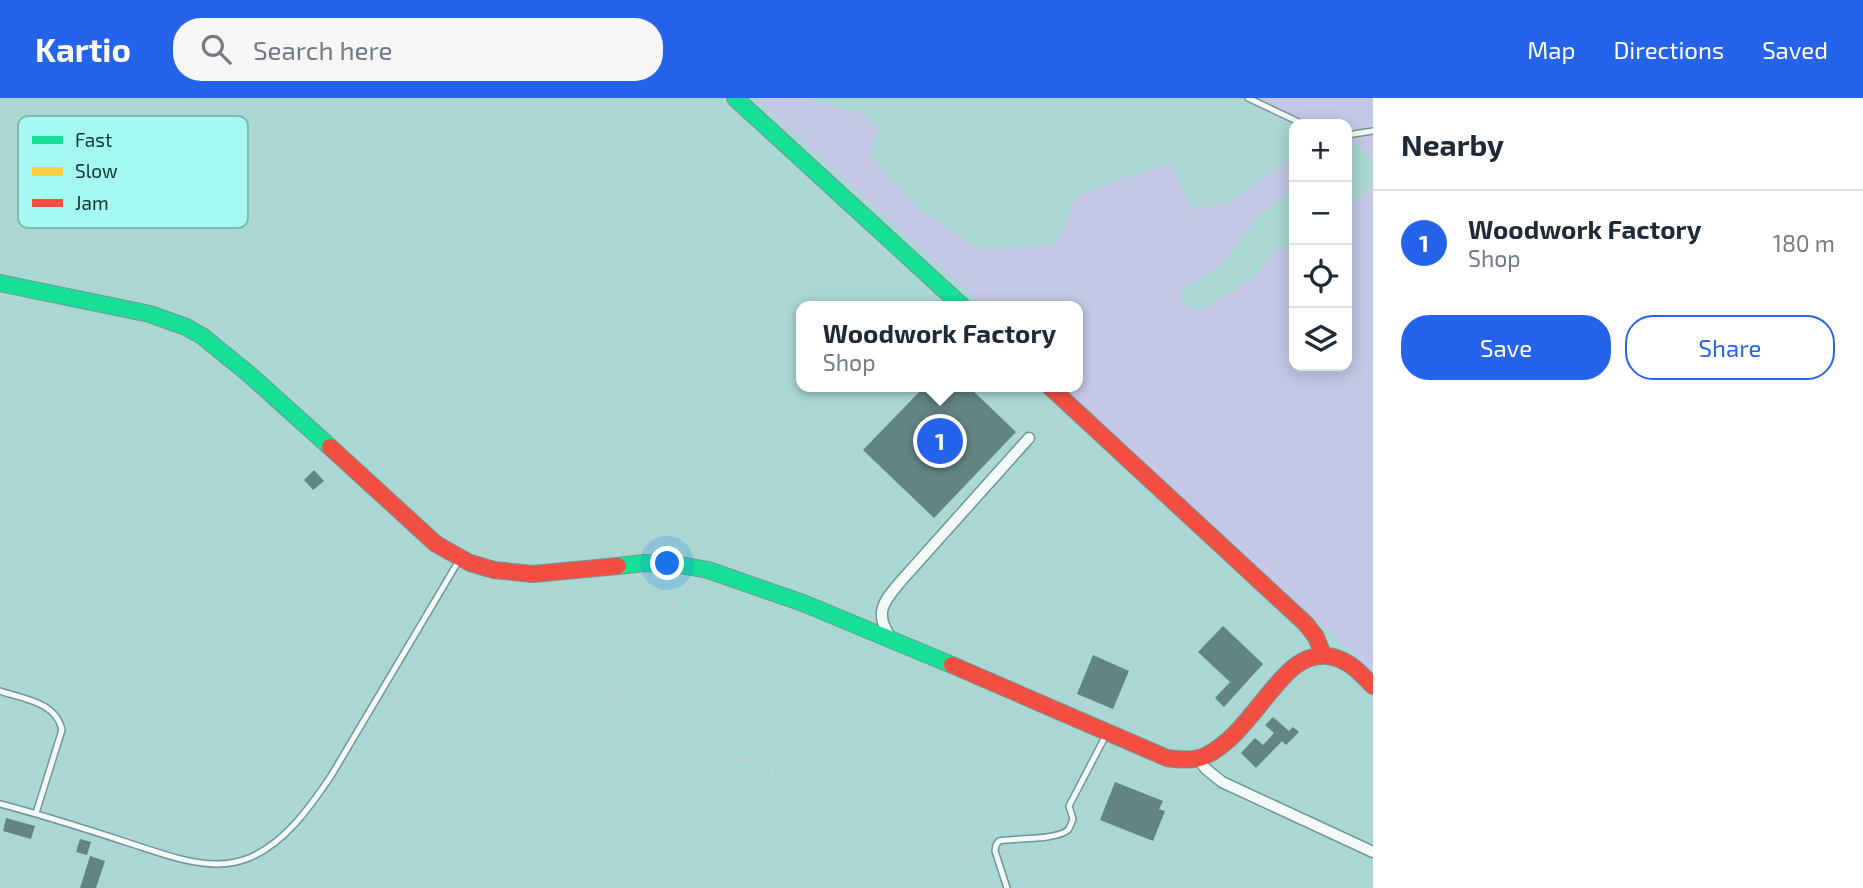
<!DOCTYPE html>
<html lang="en">
<head>
<meta charset="utf-8">
<style>
	body { margin:0; font-family:"Exo 2",sans-serif; background:#f6f6f7; color:#1f2937 }
	.controls { position:absolute; right:21px; top:21px; display:grid; overflow:hidden; border-radius:14px; box-shadow:0 4px 18px #0003 }
	.controls button { width:63px; height:63px; display:grid; place-items:center; padding:0; border:0; border-bottom:2px solid #e0e1e3; background:#fff; color:#1f2937; font:35px sans-serif }
	.you { position:absolute; left:668px; top:466px; width:24px; height:24px; margin:-18px; border:5px solid #fff; border-radius:50%; background:#1a73e8; box-shadow:0 0 0 10px #1a73e833 }
	.badge { display:grid; place-items:center; width:46px; height:46px; border-radius:50%; background:#2563eb; color:#fff; font-size:23px; font-weight:700 }
	.pin { position:absolute; translate:-50% -50%; border:4px solid #fff; box-shadow:0 2px 7px #0006 }
	.popup { position:absolute; left:796px; top:203px; width:287px; height:91px; box-sizing:border-box; display:grid; place-content:center; border-radius:14px; background:#fff; filter:drop-shadow(0 2px 5px #0005); font-size:23px; white-space:nowrap; color:#747a83 }
	.popup b { font-size:26px; color:#1f2937 }
	.popup::after { content:''; position:absolute; left:50%; top:100%; margin-left:-14px; border:14px solid transparent; border-top-color:#fff }
	.list { margin:0; padding:0; list-style:none }
	h2 { display:flex; justify-content:space-between; align-items:center; height:91px; margin:0; padding:0 28px; font-size:30px }
	h2 small { font-size:23px; font-weight:400; color:#747a83 }
	.list li { display:grid; grid-template-columns:46px 1fr auto; gap:21px; align-items:center; box-sizing:border-box; height:105px; padding:0 28px; border-top:2px solid #e0e1e3 }
	.list b { display:block; font-size:26px; white-space:nowrap }
	.list p { margin:0; font-size:23px; white-space:nowrap; color:#747a83 }
	.list em { font-size:23px; font-style:normal; color:#747a83 }
	.actions { display:flex; gap:14px; padding:21px 28px }
	.actions a { flex:1; padding:16px 0; border:2px solid #2563eb; border-radius:28px; text-align:center; font-size:24px; color:#2563eb }
	.actions .main { background:#2563eb; color:#fff }
	.icon { flex:none; width:38px; height:38px; fill:none; stroke:currentColor; stroke-width:2; stroke-linecap:round; stroke-linejoin:round }
	.map { position:relative; flex:none; width:1373px; height:790px; overflow:hidden }
	header { display:flex; align-items:center; gap:42px; box-sizing:border-box; height:98px; padding:0 35px; background:#2563eb; color:#fff }
	header strong { font-size:33px }
	nav { display:flex; gap:38px; margin-inline-start:auto; font-size:24px }
	.search { width:490px; height:63px; background:#f6f6f7; display:flex; align-items:center; gap:18px; box-sizing:border-box; padding:0 24px; border-radius:28px; color:#747a83; font-size:26px }
	main { display:flex }
	aside { flex:1; background:#fff }
	.map>svg:first-child { display:block }
	.green { fill:#c4c8e6 }
	.building { fill:#638484 }
	.lines { fill:none; stroke-linecap:round; stroke-linejoin:round }
	.lane-casing { stroke:#709692; stroke-width:8 }
	.street-casing { stroke:#709692; stroke-width:13 }
	.fast-casing { stroke:#709692; stroke-width:18 }
	.jam-casing { stroke:#709692; stroke-width:18 }
	.path { stroke:#bccac9; stroke-width:2; stroke-dasharray:5 5; stroke-linecap:butt }
	.lane { stroke:#f2f9f8; stroke-width:5 }
	.street { stroke:#f2f9f8; stroke-width:10 }
	.fast { stroke:#16e098; stroke-width:16 }
	.jam { stroke:#f24e42; stroke-width:16 }
	.key { fill:#a4f8ef; stroke:#77bdb6; stroke-width:2 }
	.key-label { font-size:19px; fill:#0f3330 }
</style>
</head>
<body>
<header>
<strong>Kartio</strong>
<div class="search"><svg class="icon" aria-label="search" viewBox="0 0 24 24"><circle cx="10" cy="10" r="6"/><path d="M15 15l6 6"/></svg>Search here</div>
<nav><a>Map</a><a>Directions</a><a>Saved</a></nav>
</header>
<main>
<div class="map">
<svg width="1373" height="790" viewBox="0 0 1373 790">
	<rect width="100%" height="100%" fill="#aad7d3"/>
	<g class="green">
		<polygon points="756,0 811,0 815,3 859,15 879,30 869,58 920,112 978,151 1053,147 1066,128 1074,100 1120,81 1170,66 1193,112 1230,104 1294,58 1294,89 1254,122 1222,166 1181,192 1184,208 1203,211 1252,181 1277,152 1294,150 1294,268 1347,268 1347,109 1373,88 1373,574 1128,350 1065,289 1078,289 1078,208 983,208"/>
		<polygon points="1245,0 1373,0 1373,64 1358,46 1347,43 1347,26 1294,27"/>
	</g>
	<g class="building">
		<polygon points="924,289 969,289 1016,334 934,420 863,352"/>
		<polygon points="314,372 324,383 313,392 304,382"/>
		<polygon points="1223,528 1263,566 1224,609 1215,600 1230,584 1198,554"/>
		<polygon points="1093,557 1129,573 1113,611 1077,596"/>
		<polygon points="1273,619 1289,633 1293,629 1299,634 1286,647 1282,643 1256,670 1241,655 1255,640 1263,647 1274,635 1265,627"/>
		<polygon points="1115,684 1163,703 1159,711 1165,713 1153,743 1100,722"/>
		<polygon points="6,720 35,728 31,741 3,733"/>
		<polygon points="80,741 91,744 87,757 76,754"/>
		<polygon points="90,758 105,763 96,790 80,790"/>
	</g>
	<g class="lines">
		<defs>
			<g id="lane">
				<polyline points="1248,0 1303,26"/>
				<polyline points="1347,37 1373,33"/>
				<path d="M0 593C24 601 56 604 62 632L36 715"/>
				<path d="M0 706C43 717 86 731 129 745 157 754 188 766 217 766 228 766 239 764 249 760 285 745 310 709 331 678L458 464"/>
				<path d="M1007 790 995 753 996 747 999 743C1015 740 1057 742 1068 732 1071 728 1071 726 1073 721L1069 708 1106 637"/>
			</g>
			<g id="street">
				<path d="M891 540C873 515 884 503 901 483L1029 340"/>
				<polyline points="1197,660 1206,671 1222,684 1373,754"/>
			</g>
			<g id="fast">
				<polyline points="735,0 962,208"/>
				<polyline points="0,185 150,216 186,229 202,238 250,277 330,349"/>
				<polyline points="618,468 644,465 675,466 708,472 803,505 952,567"/>
			</g>
			<g id="jam">
				<polyline points="1050,289 1306,526 1316,539 1323,557"/>
				<polyline points="330,349 436,446 470,465 494,472 533,476 618,468"/>
				<path d="M952 567 1167 660C1179 662 1193 663 1205 658 1232 645 1252 616 1271 593 1279 584 1287 573 1298 566 1310 558 1325 555 1339 561 1353 566 1363 578 1373 588"/>
			</g>
		</defs>
		<use href="#lane" class="lane-casing"/>
		<use href="#street" class="street-casing"/>
		<use href="#fast" class="fast-casing"/>
		<use href="#jam" class="jam-casing"/>
		<path class="path" d="M696 483 642 537 625 568 619 571 607 588 610 595 620 604 657 625 681 636 752 663 953 753C959 754 964 755 969 752 977 748 978 744 988 744"/>
		<use href="#lane" class="lane"/>
		<use href="#street" class="street"/>
		<use href="#fast" class="fast"/>
		<use href="#jam" class="jam"/>
	</g>
	<rect x="18" y="18" width="230" height="112" rx="10" class="key"/>
	<rect x="32" y="38" width="31" height="8" fill="#16e098"/>
	<rect x="32" y="69" width="31" height="9" fill="#ffcf43"/>
	<rect x="32" y="101" width="31" height="8" fill="#f24e42"/>
	<g class="key-label">
		<text x="75" y="49">Fast</text>
		<text x="75" y="80">Slow</text>
		<text x="75" y="112">Jam</text>
	</g>
</svg>
<div class="controls">
<button>+</button>
<button>−</button>
<button><svg class="icon" aria-label="locate" viewBox="0 0 24 24"><circle cx="12" cy="12" r="6"/><path d="M12 2v4M12 18v4M2 12h4M18 12h4"/></svg></button>
<button><svg class="icon" aria-label="layers" viewBox="0 0 24 24"><path d="M12 4l9 5-9 5-9-5zM3 14l9 5 9-5"/></svg></button>
</div>
<div class="you"></div>
<div class="pin badge" style="left:940px;top:343px">1</div>
<div class="popup"><b>Woodwork Factory</b>Shop</div>
</div>
<aside>
<h2>Nearby<small></small></h2>
<ul class="list">
<li><span class="badge">1</span><div><b>Woodwork Factory</b><p>Shop</p></div><em>180 m</em></li>
</ul>
<div class="actions"><a class="main">Save</a><a>Share</a></div>
</aside>
</main>
</body>
</html>
